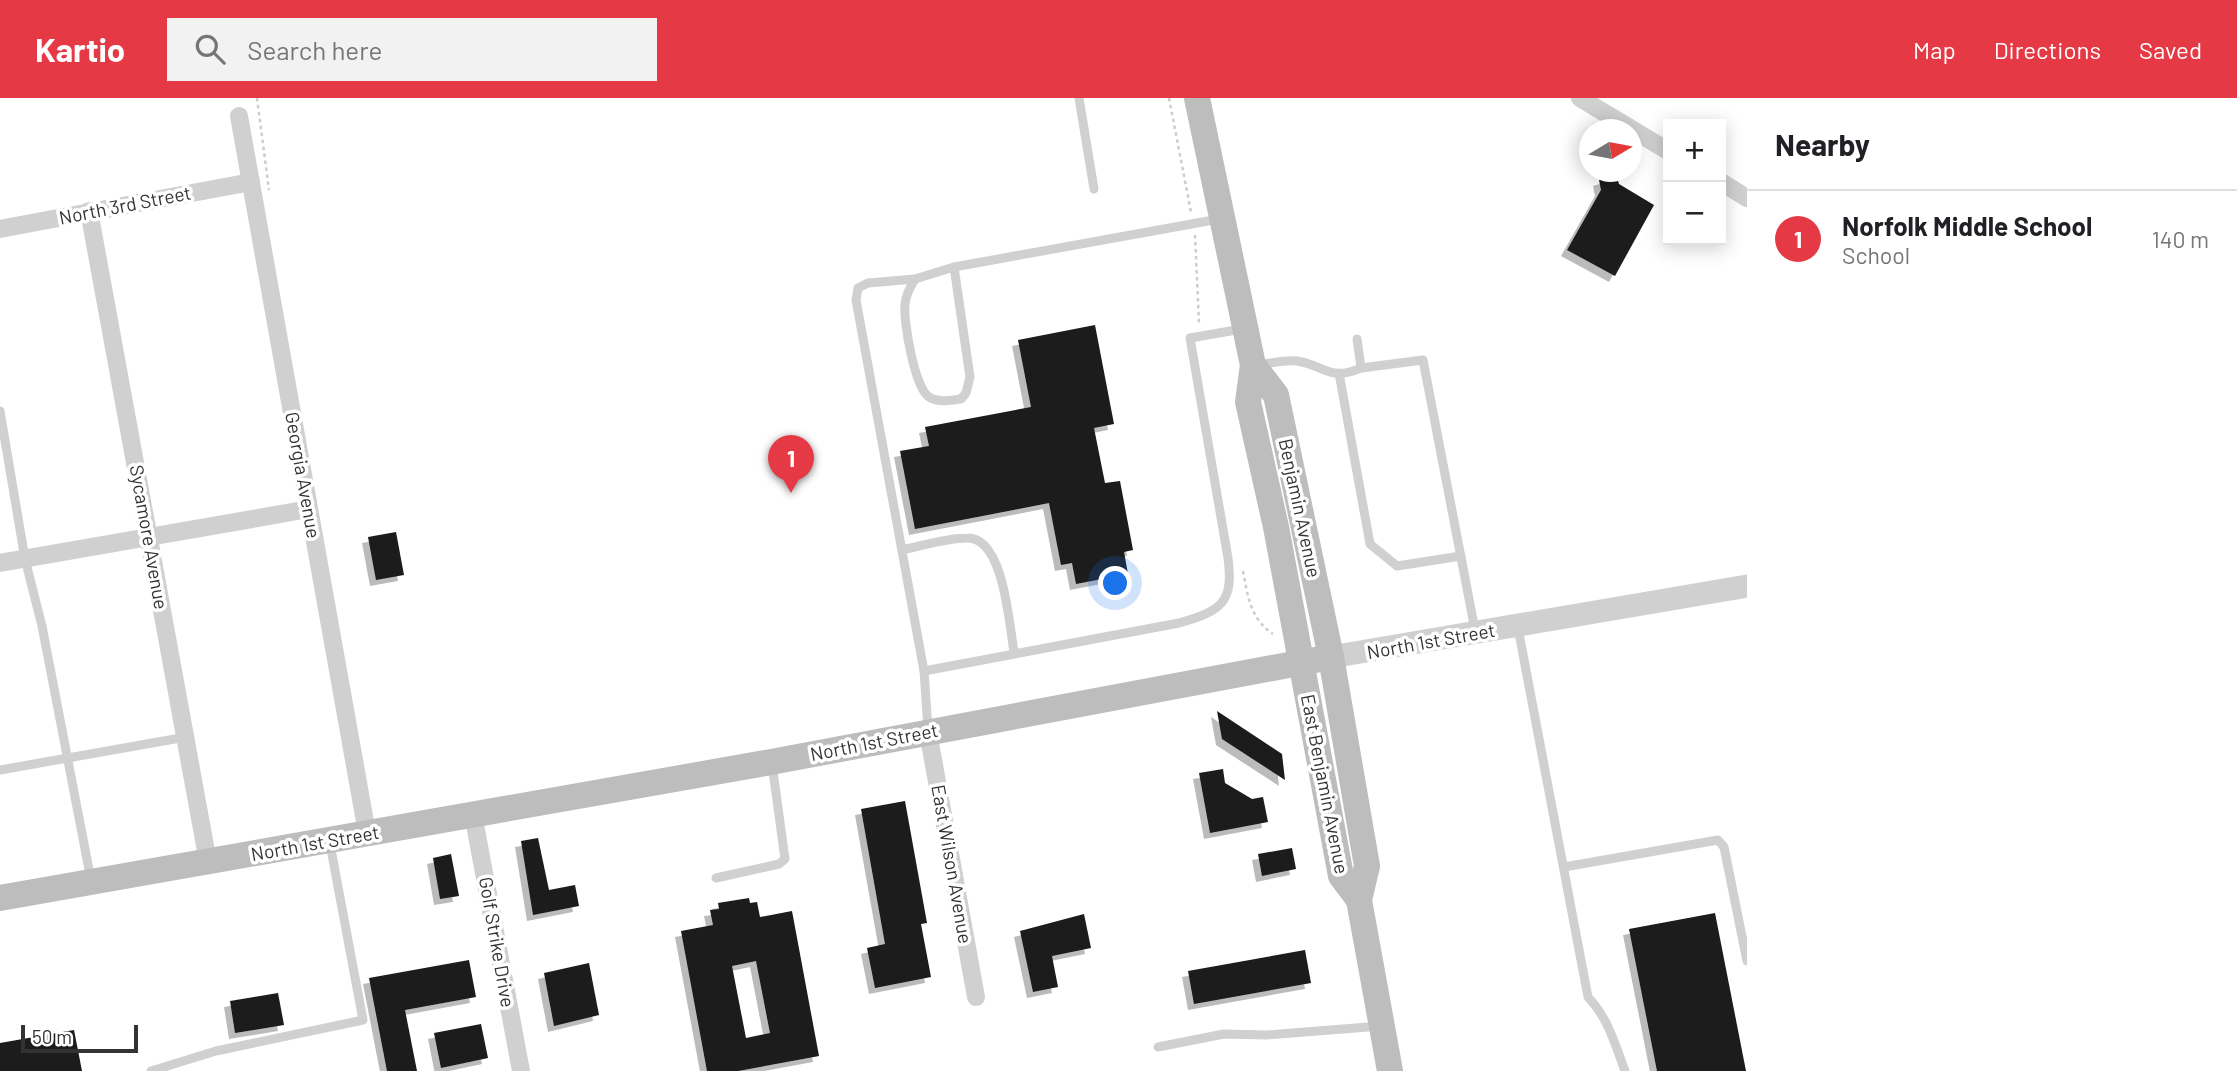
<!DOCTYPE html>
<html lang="en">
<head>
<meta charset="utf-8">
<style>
	body { margin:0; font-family:Barlow,sans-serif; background:#f2f2f2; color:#202124 }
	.controls { position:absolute; right:21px; top:21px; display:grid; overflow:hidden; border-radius:0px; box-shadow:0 4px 18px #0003 }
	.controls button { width:63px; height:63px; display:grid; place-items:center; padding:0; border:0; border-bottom:2px solid #e0e0e0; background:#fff; color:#202124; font:35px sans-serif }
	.compass { position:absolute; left:1579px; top:21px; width:63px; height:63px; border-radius:50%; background:#fff; box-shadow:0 4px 18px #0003; rotate:80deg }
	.scale { position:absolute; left:21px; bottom:18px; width:117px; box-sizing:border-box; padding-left:7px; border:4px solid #333; border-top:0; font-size:19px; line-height:24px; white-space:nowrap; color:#333; -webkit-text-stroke:5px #fff; paint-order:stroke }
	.you { position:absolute; left:1116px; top:486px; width:24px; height:24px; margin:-18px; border:5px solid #fff; border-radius:50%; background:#1a73e8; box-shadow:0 0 0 10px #1a73e833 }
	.badge { display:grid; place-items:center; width:46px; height:46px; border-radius:50%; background:#e63946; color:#fff; font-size:23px; font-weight:700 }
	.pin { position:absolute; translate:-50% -58px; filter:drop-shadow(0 2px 4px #0008) }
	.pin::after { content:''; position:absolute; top:37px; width:24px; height:21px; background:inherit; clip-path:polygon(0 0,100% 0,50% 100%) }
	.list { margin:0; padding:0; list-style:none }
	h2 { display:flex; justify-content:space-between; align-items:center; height:91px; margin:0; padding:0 28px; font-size:30px }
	h2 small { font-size:23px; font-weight:400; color:#757577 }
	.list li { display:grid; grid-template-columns:46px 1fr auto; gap:21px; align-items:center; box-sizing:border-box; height:98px; padding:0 28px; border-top:2px solid #e0e0e0 }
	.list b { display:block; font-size:26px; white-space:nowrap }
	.list p { margin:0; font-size:23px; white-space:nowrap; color:#757577 }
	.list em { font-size:23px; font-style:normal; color:#757577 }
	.icon { flex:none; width:38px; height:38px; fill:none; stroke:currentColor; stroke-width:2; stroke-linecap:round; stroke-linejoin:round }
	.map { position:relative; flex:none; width:1747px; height:973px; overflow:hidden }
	header { display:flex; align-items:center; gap:42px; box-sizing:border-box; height:98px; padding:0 35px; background:#e63946; color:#fff }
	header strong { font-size:33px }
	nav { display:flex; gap:38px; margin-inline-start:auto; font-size:24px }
	.search { width:490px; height:63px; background:#f2f2f2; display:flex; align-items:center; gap:18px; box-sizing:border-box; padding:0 24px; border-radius:0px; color:#757577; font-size:26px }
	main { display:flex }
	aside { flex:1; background:#fff }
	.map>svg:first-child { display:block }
	.building { fill:#1a1a1a; fill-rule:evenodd; filter:url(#shadow) }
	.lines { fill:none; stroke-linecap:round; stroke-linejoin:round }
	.path { stroke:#cdcdcd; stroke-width:2.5; stroke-dasharray:3.5 3.5; stroke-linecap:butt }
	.service { stroke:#d0d0d0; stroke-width:9 }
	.minor { stroke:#d0d0d0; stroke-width:18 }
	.tertiary { stroke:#d0d0d0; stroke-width:23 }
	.secondary { stroke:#bdbdbd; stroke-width:26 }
	.labels { text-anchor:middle; stroke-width:7; stroke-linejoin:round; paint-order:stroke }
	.street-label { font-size:19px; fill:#333; stroke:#fff }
</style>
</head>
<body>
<header>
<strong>Kartio</strong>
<div class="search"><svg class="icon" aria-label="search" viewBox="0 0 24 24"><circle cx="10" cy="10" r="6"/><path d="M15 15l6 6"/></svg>Search here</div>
<nav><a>Map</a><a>Directions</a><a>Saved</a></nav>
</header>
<main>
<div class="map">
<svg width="1747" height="973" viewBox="0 0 1747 973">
	<defs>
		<filter id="shadow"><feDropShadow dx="-6" dy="6" stdDeviation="0" flood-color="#0004"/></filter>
	</defs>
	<rect width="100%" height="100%" fill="#fff"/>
	<g class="building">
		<polygon points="1616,77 1619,86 1654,107 1615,178 1567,152 1601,92 1599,82"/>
		<polygon points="1095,227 1114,326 1094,330 1105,385 1120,383 1133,452 1124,454 1128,476 1076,486 1072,465 1061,467 1049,405 915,431 900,353 929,348 925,329 1031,309 1018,242"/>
		<polygon points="396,434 404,477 376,482 368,439"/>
		<polygon points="1217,613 1282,656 1285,682 1222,641"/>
		<polygon points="1223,671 1225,685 1252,701 1263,699 1268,724 1210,735 1199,675"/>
		<polygon points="905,703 927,825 921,826 931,879 875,890 867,850 885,846 861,711"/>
		<polygon points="538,740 549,792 575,787 579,808 533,817 521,743"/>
		<polygon points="1292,750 1296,771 1262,778 1258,756"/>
		<polygon points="451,756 459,798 440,801 433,760"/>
		<path d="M749 800 750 805 757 804 760 819 792 813 819 958 738 973H707L681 833 713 827 710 812 719 811 718 805ZM756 863 770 935 746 940 732 868Z"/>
		<polygon points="1715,815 1746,973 1657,973 1629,831"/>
		<polygon points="1084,816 1091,850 1052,858 1058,889 1033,894 1020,833"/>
		<polygon points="1305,852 1311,885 1194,906 1188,873"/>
		<polygon points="469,862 476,899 405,912 417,973 387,973 369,880"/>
		<polygon points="589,865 599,917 554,928 544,875"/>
		<polygon points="278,895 284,927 235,935 230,903"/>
		<polygon points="481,926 488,960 441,970 434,935"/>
		<polygon points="74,932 82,973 0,973 0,945"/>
	</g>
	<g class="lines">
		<g class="path">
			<polyline points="257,0 269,92"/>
			<polyline points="1169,0 1191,114"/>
			<polyline points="1195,137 1199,225"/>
			<path d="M1243 473C1248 498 1250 521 1273 536"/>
		</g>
		<g class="service">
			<polyline points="1079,0 1094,91"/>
			<path d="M954 169 970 279 966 295 961 301C950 302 938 305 929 299 915 291 903 223 905 206 906 196 910 189 915 181Z"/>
			<polyline points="954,169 1219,121"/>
			<polyline points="915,181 868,185 858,190 856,202 924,573 928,631"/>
			<path d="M1258 267C1271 265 1285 262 1297 263 1324 267 1329 284 1361 270L1357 241"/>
			<polyline points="1361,270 1423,262 1475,532"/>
			<polyline points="1339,275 1370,446 1397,468 1461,458"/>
			<polyline points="0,313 25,461 42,528 91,782"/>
			<path d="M902 452C922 448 946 440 967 440 1004 439 1009 526 1014 554"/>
			<path d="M1518 530 1588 899C1608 920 1615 946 1625 973"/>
			<path d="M924 573 1179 525C1221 513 1234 505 1228 460L1190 240 1242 231"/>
			<polyline points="0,672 186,639"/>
			<polyline points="1564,769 1718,742 1724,749 1747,863"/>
			<polyline points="716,780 779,766 785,761 772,666"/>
			<polyline points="1158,949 1224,936 1267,937 1381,928"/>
			<polyline points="151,973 216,953 363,922 330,746"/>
		</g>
		<g class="minor">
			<polyline points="1580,0 1668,53"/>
			<polyline points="239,18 367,735"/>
			<polyline points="1721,84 1747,100"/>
			<polyline points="89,113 208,764"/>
			<polyline points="0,131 251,84"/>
			<polyline points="0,465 309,411"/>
			<polyline points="928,634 976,899"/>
			<polyline points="473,716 521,973"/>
		</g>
		<polyline class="tertiary" points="1331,559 1747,488"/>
		<g class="secondary">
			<polyline points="1197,0 1253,267 1248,304 1276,429 1341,778 1359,802"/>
			<polyline points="1253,267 1276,297 1331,559 1367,768 1359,802 1390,973"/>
			<polyline points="0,800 771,664 1331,559"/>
		</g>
	</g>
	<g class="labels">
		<g class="street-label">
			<text transform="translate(125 107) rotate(-11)" y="7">North 3rd Street</text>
			<text transform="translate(303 377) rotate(80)" y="7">Georgia Avenue</text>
			<text transform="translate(1300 410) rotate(78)" y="7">Benjamin Avenue</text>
			<text transform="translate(149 439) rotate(80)" y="7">Sycamore Avenue</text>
			<text transform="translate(1431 543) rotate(-10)" y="7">North 1st Street</text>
			<text transform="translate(874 644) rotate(-11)" y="7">North 1st Street</text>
			<text transform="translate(1325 686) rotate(79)" y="7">East Benjamin Avenue</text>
			<text transform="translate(315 745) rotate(-10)" y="7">North 1st Street</text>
			<text transform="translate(952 766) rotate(80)" y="7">East Wilson Avenue</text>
			<text transform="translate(497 844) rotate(80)" y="7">Golf Strike Drive</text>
		</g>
	</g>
</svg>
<div class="controls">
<button>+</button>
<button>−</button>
</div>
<svg class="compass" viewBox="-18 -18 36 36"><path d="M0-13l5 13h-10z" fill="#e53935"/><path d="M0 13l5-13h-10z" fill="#757577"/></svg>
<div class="scale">50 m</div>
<div class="you"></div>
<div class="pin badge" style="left:791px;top:395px">1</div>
</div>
<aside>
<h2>Nearby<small></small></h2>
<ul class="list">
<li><span class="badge">1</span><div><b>Norfolk Middle School</b><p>School</p></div><em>140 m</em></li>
</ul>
</aside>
</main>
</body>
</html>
